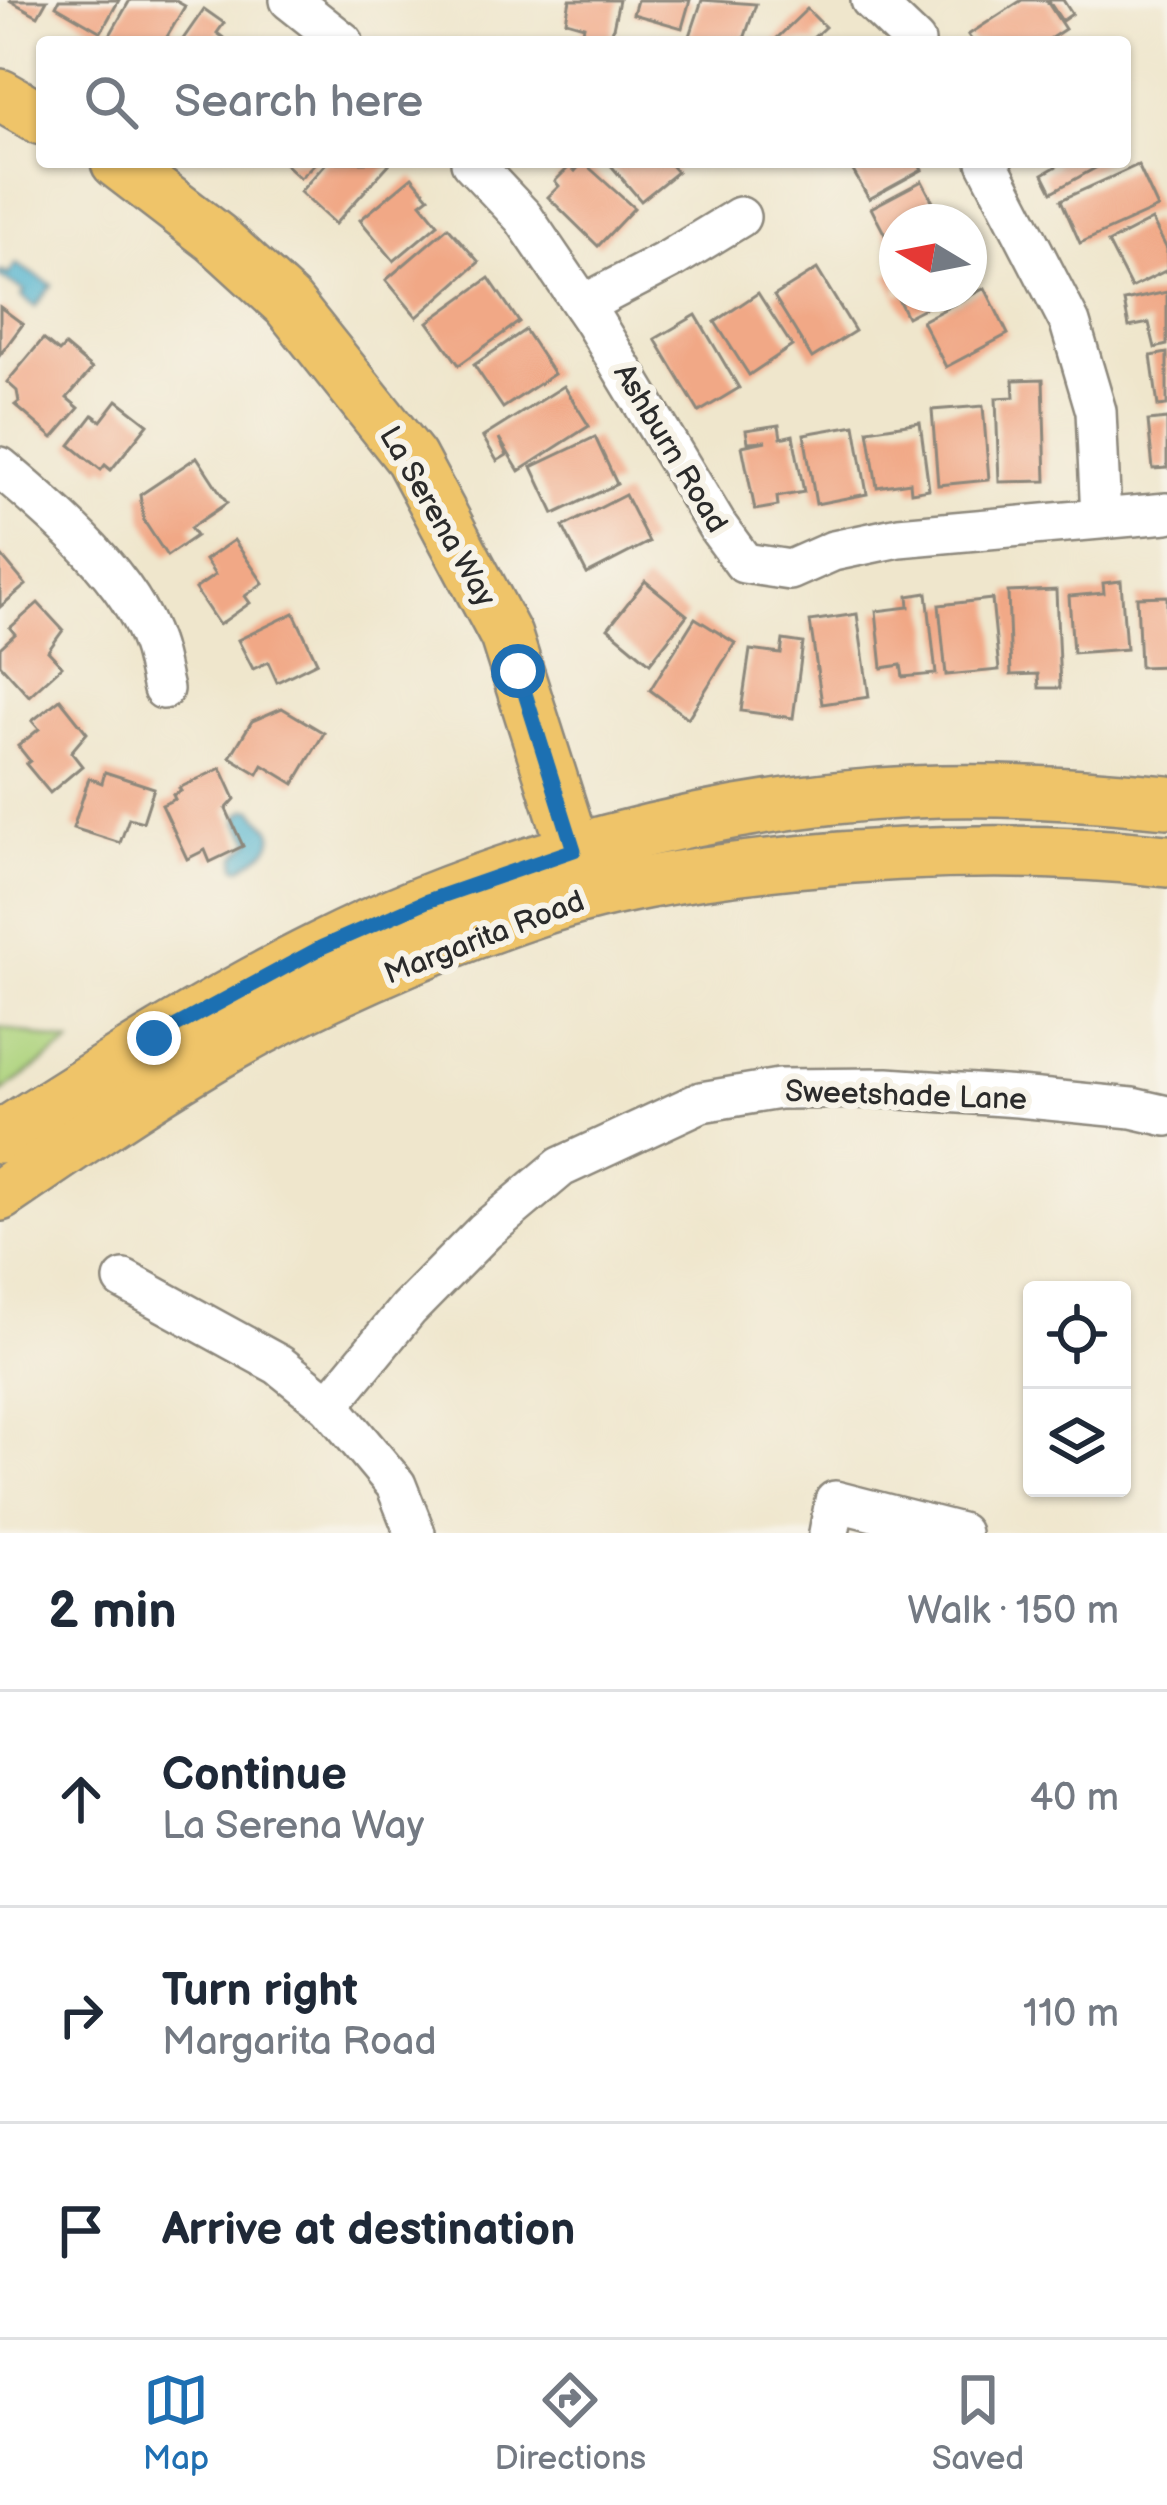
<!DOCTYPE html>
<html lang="en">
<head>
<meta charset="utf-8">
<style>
	body { margin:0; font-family:"Balsamiq Sans",sans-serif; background:#f2f2f3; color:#1f2937 }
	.controls { position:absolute; right:36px; bottom:36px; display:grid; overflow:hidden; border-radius:12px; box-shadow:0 3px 9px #0004 }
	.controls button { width:108px; height:108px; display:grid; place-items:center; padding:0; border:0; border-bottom:3px solid #e0e1e3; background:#fff; color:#1f2937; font:60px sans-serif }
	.compass { position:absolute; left:879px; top:204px; width:108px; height:108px; border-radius:50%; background:#fff; box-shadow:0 3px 9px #0004; rotate:280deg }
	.stop { position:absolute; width:36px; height:36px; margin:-27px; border:9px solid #1f6fb2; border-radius:50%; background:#fff }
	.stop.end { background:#1f6fb2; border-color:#fff; box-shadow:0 3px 12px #0008 }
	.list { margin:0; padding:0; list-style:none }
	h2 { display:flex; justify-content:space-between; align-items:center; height:156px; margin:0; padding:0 48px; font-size:51px }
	h2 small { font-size:39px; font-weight:400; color:#747a83 }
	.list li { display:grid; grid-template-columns:78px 1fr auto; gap:36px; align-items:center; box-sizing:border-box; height:216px; padding:0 48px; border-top:3px solid #e0e1e3 }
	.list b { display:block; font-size:45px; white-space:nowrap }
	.list p { margin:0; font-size:39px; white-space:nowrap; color:#747a83 }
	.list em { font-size:39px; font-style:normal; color:#747a83 }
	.icon { flex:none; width:66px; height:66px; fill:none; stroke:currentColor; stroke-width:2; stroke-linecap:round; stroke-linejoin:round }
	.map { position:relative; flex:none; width:1167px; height:1533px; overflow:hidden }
	.search { position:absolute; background:#fff; box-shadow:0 3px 9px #0004; left:36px; right:36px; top:36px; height:132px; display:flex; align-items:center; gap:30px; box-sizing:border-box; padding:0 42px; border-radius:12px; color:#747a83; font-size:45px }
	.sheet { height:804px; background:#fff }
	nav { display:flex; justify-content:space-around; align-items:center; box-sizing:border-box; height:168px; border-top:3px solid #e0e1e3; background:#fff; font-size:33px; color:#747a83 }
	nav a { display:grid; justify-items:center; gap:6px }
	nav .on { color:#1f6fb2 }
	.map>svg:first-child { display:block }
	.green { fill:#add37d; stroke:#6c7f54; stroke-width:3 }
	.water { fill:#4fb2ce; stroke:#3d6e7c; stroke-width:3 }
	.building { fill:#f1a886 }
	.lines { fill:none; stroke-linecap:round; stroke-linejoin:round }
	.minor-casing { stroke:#8d887c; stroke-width:44 }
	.major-casing { stroke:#8d887c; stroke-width:56 }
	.minor { stroke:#fff; stroke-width:39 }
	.major { stroke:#efc469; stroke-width:51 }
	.route { stroke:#1f6fb2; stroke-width:15 }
	.labels { text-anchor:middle; stroke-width:12; stroke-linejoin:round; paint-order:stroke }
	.street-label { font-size:30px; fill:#2b2b2b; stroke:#f7f3e8 }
</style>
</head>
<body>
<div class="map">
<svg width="1167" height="1533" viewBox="0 0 1167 1533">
	<rect width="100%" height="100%" fill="#f7f3e8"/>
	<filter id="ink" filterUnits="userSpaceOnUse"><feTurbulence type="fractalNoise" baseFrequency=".00833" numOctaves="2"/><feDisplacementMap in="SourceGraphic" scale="24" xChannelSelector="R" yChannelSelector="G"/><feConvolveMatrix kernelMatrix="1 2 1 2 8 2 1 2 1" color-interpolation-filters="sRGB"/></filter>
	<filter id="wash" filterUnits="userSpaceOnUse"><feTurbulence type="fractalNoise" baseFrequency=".004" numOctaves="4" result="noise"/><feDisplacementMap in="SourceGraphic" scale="48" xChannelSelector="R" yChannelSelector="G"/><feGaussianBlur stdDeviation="2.7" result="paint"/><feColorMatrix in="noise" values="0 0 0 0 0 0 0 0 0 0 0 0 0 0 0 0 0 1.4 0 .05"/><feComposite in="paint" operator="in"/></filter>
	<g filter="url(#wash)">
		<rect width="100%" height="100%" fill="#efe6cc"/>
		<polygon class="green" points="0,1027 71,1043 0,1093"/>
		<g class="water">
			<polygon points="16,264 52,285 35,307 22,296 25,291 0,277 1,271 8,275"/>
			<path d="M247 809 254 810C257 816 263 820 267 825 284 844 255 859 241 868L236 867V856L252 841 239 823V815Z"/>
		</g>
		<g id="blocks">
			<g class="building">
				<polygon points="9,0 47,0 38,16"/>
				<polygon points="59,0 119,0 101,32 56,6"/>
				<polygon points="130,0 174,0 185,6 164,42 106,42"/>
				<polygon points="570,0 619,0 610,42 581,42 584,26 566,21"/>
				<polygon points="637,0 690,0 682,28 633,14"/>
				<polygon points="702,0 756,4 743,42 689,39"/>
				<polygon points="1022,0 1046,0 1065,29 1045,42 973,42 968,35"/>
				<polygon points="1048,0 1063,0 1072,14 1062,21"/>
				<polygon points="204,9 224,23 217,33 229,42 181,42"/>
				<polygon points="807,9 825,27 813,38 818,42 773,42"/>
				<polygon points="283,162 316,162 300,178"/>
				<polygon points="327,162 391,162 335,224 300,192"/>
				<polygon points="583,162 634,208 598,246 548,197 559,186 555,181 570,166 575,171"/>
				<polygon points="608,162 668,162 677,172 641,201"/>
				<polygon points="848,162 917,162 922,170 869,199"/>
				<polygon points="1055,162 1106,162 1052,192 1043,174 1057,166"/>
				<polygon points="1138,165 1158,208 1080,243 1061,200"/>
				<polygon points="412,177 429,197 421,203 438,224 394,261 360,220"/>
				<polygon points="922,181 937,210 947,205 955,222 897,222 897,258 871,208"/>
				<polygon points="1152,220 1167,249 1167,270 1131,288 1108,243"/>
				<polygon points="448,227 479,262 417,317 386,280"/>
				<polygon points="817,269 855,331 812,358 774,296"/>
				<polygon points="897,269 897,294 951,294 907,317 886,275"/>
				<polygon points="489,278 519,322 459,365 428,322"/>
				<polygon points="985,288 1008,334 946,367 922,321"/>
				<polygon points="1167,292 1167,345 1155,348 1149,323 1129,327 1124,301"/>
				<polygon points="758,293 792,346 749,375 715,322"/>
				<polygon points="0,307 23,324 0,355"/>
				<polygon points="696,315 739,388 699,412 655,339"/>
				<polygon points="525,330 554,374 503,408 474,365"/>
				<polygon points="43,339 59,352 65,346 92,369 67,398 79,408 53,438 15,405 19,402 17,391 7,382"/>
				<polygon points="1167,353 1167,405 1158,406 1151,356"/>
				<polygon points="1043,379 1046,481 999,482 996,398 1014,397 1013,380"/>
				<polygon points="564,386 589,426 519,471 499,438 507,455 497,461 483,437"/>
				<polygon points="117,400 148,424 111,470 105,465 101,470 70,445 93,415 101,421"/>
				<polygon points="983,406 989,480 938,485 932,410"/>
				<polygon points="1167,419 1167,468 1153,469 1148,421"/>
				<polygon points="920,422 929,489 911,492 910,482 877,487 868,430"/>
				<polygon points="779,425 781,438 793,435 804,492 777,497 778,506 755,510 742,446 766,441 748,442 746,430"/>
				<polygon points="855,425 867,494 816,504 804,434"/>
				<polygon points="595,437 617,484 554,514 532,467"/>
				<polygon points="197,457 227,503 190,528 196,536 167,556 144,521 140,495"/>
				<polygon points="625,495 649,542 587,574 563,527"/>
				<polygon points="234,540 263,583 245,596 250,603 219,625 195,589 215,575 205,560"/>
				<polygon points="0,554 26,585 0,607"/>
				<polygon points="645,581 687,615 650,663 608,628"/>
				<polygon points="1121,581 1126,649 1073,653 1069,596 1104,593 1103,583"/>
				<polygon points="1056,590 1060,688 1039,688 1038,674 1011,675 1008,592"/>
				<polygon points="927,593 936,674 903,677 901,665 882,668 876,611 909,607 908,596"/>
				<polygon points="1167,596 1167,666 1140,667 1137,597"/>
				<polygon points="992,599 999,670 946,675 939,605"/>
				<polygon points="38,603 63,630 48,651 62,666 29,696 0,664 0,648 15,634 10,628"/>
				<polygon points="294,613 317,662 277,682 268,662 253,669 238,640"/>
				<polygon points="857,614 869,697 822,704 810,621"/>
				<polygon points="695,618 735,643 688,718 650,690"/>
				<polygon points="783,640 803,643 793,718 741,711 750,650 781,654"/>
				<polygon points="60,699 87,733 71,752 82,766 50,793 26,764 30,761 18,746 39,729 32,721"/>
				<polygon points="282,708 324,733 294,784 263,765 258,774 230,757 252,721"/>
				<polygon points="221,768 235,799 226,809 243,846 210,862 205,850 187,859 162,805 175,799 173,795 181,791 179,788"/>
				<polygon points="105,772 154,788 143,822 129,818 120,843 73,828 89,778 102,783"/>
			</g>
		</g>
	</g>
	<g filter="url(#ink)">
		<use href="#blocks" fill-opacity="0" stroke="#8d887c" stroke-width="3"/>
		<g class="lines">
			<defs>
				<g id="minor">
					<polyline points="290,0 343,42"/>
					<polyline points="871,0 915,42"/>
					<polyline points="471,162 523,217 593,320 717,526 744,563 790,570 833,551 899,537 1167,513"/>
					<polyline points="987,162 1070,323 1096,411 1101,518"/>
					<polyline points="583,305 671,259 740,217"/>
					<path d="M0 467C53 512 130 576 152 644 157 658 159 674 163 689"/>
					<polyline points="124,1280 279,1365 329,1405 396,1485 415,1533"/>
					<polyline points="329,1405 408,1309 485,1231 561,1167 701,1102 779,1089 887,1088 1018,1097 1132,1108 1167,1116"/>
					<polyline points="829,1533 835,1501 960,1533"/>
				</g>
				<g id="major">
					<polyline points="0,95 42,119"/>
					<polyline points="117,162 216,238 288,304 411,458 506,636 583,878"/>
					<path d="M0 1137C105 1070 209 1003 320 948 496 860 717 801 913 792 997 788 1083 794 1167 802"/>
					<path d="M0 1195C70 1147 140 1099 213 1056 307 1000 432 946 536 911 620 883 708 871 795 862 920 850 1043 847 1167 861"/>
				</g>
			</defs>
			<use href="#minor" class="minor-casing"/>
			<use href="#major" class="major-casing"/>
			<use href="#minor" class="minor"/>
			<use href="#major" class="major"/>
		</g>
	</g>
	<g class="lines" filter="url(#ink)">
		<polyline class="route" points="154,1038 322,947 427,901 574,850 518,671"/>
	</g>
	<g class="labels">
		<g class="street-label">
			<text transform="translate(671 448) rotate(59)" y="10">Ashburn Road</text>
			<text transform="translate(438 516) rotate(60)" y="10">La Serena Way</text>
			<text transform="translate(484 937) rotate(-21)" y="10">Margarita Road</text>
			<text transform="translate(906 1095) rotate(2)" y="10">Sweetshade Lane</text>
		</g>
	</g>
</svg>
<div class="controls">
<button><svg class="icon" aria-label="locate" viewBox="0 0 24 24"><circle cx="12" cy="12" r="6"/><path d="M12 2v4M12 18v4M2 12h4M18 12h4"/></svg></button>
<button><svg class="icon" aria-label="layers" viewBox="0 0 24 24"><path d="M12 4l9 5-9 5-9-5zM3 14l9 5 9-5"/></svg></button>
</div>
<svg class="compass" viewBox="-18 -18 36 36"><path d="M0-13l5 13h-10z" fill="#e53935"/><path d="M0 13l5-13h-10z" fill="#747a83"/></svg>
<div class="stop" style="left:518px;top:671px"></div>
<div class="stop end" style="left:154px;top:1038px"></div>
<div class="search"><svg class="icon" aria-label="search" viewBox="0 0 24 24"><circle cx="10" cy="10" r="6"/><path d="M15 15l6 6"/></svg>Search here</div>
</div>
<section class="sheet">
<h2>2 min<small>Walk · 150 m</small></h2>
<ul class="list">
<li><svg class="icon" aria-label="ahead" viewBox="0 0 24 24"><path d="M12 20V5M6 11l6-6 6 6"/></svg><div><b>Continue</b><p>La Serena Way</p></div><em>40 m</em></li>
<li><svg class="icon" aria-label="right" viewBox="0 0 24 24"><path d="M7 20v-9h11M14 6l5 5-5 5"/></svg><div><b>Turn right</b><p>Margarita Road</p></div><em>110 m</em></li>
<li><svg class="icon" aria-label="arrive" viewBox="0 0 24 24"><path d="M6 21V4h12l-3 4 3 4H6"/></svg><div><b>Arrive at destination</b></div></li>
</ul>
</section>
<nav>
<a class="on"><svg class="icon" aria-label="map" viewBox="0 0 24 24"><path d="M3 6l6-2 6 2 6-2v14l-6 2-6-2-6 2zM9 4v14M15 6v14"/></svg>Map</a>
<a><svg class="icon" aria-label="directions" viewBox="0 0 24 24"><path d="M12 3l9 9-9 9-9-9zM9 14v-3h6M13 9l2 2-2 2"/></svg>Directions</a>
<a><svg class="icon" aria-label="saved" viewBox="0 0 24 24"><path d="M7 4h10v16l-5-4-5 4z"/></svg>Saved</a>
</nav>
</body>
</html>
